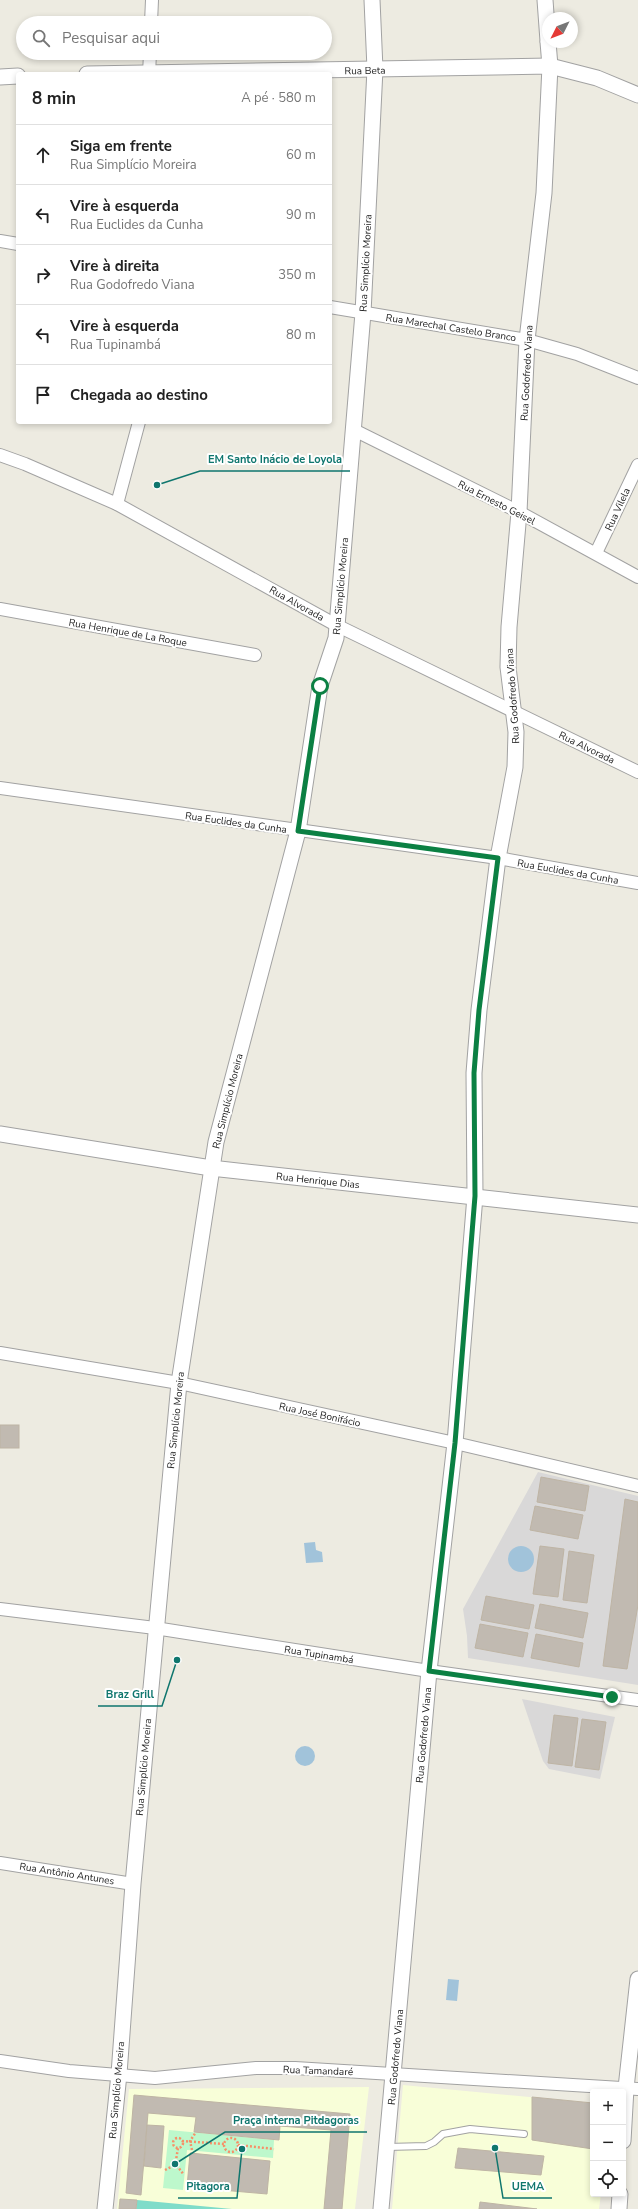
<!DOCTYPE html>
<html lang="pt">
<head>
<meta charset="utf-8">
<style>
	body { margin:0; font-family:"Nunito Sans",sans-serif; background:#f2f2f2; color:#222 }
	.controls { position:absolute; right:12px; bottom:12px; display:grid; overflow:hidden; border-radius:4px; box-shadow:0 2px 6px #0003 }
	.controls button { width:36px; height:36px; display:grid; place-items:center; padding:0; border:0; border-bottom:1px solid #e0e0e0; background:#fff; color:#222; font:20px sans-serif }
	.compass { position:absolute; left:542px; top:12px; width:36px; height:36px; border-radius:50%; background:#fff; box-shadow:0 2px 6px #0003; rotate:228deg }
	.stop { position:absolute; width:12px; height:12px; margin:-9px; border:3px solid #0b8043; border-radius:50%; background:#fff }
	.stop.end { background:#0b8043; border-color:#fff; box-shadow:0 1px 4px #0008 }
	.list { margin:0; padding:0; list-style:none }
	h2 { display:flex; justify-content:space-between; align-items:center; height:52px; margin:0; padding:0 16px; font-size:17px }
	h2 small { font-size:13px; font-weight:400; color:#767676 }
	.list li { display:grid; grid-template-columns:26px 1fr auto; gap:12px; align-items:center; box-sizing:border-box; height:60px; padding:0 16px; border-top:1px solid #e0e0e0 }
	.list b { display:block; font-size:15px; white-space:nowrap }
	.list p { margin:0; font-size:13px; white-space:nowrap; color:#767676 }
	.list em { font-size:13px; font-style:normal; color:#767676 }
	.icon { flex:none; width:22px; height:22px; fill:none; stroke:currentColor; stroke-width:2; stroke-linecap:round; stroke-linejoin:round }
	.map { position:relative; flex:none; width:638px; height:2209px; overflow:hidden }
	.search { position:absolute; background:#fff; box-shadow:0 2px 6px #0003; left:16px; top:16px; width:316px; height:44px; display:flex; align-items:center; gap:10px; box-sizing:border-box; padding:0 14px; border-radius:22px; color:#767676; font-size:15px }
	.panel { position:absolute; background:#fff; box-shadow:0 2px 6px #0003; left:16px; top:72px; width:316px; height:352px; border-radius:4px }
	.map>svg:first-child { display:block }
	.residential { fill:#d9d8d8 }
	.education { fill:#f8fed8 }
	.park { fill:#bdf8cc }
	.pitch { fill:#7fdcc9 }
	.water { fill:#a1c3da }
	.building { fill:#c1bab1; stroke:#beb4a4 }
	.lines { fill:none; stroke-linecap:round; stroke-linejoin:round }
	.service-casing { stroke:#a2a2a2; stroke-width:8 }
	.minor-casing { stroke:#a2a2a2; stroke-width:14 }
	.tertiary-casing { stroke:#a2a2a2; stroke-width:17 }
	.path { stroke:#f79068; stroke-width:2.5; stroke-dasharray:2 2; stroke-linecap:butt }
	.service { stroke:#fff; stroke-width:6 }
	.minor { stroke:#fff; stroke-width:12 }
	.tertiary { stroke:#fff; stroke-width:15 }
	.route { stroke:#0b8043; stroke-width:5 }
	.labels { text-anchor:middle; stroke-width:4; stroke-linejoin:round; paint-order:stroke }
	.street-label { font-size:10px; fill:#1b1b1b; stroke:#fff }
	.leader { fill:none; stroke:#0f766e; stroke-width:1.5 }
	.callout-dot { fill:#0f766e; stroke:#fff; stroke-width:1.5 }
	.callout-label { font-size:11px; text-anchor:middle; font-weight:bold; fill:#0f766e; stroke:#fff; stroke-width:4; stroke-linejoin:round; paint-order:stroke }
</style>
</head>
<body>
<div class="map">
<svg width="638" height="2209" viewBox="0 0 638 2209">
	<rect width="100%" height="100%" fill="#edebe1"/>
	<g class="residential">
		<polygon points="538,1472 638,1496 638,1685 468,1658 467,1636 463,1609"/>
		<polygon points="522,1699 615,1717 600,1779 549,1769 543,1761"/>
	</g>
	<g class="education">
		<polygon points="403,2085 593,2103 593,2194 601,2194 599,2209 392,2209"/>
		<polygon points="369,2087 355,2209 117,2209 129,2089"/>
	</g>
	<polygon class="park" points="169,2130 274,2140 273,2158 187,2150 183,2190 163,2188"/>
	<polygon class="pitch" points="137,2200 232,2209 136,2209"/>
	<g class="water">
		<polygon points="315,1542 316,1550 322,1552 323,1562 306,1563 304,1543"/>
		<circle cx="521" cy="1559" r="13"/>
		<circle cx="305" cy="1756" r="10"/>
		<polygon points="448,1979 459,1980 457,2001 446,2000"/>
	</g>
	<g class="building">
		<rect x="0" y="1425" width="19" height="23"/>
		<polygon points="541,1477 589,1486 585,1511 537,1502"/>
		<polygon points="625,1499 638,1502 638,1605 627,1669 603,1666"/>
		<polygon points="535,1506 583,1515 578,1539 530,1530"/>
		<polygon points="540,1546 564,1549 558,1597 533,1594"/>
		<polygon points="569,1551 594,1555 587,1603 563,1600"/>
		<polygon points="486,1596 534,1605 529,1629 481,1620"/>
		<polygon points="540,1604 588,1613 583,1638 535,1628"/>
		<polygon points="480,1624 528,1633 523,1657 475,1648"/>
		<polygon points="536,1634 583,1643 579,1667 531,1658"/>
		<polygon points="554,1715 578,1718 572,1766 548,1763"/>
		<polygon points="582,1719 606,1722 599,1770 575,1767"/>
		<polygon points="134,2095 350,2114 342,2209 324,2209 331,2130 280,2126 279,2140 194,2132 196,2117 148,2113 141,2195 126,2193"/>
		<polygon points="532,2097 593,2103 593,2149 532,2140"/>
		<polygon points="147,2125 164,2126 161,2168 144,2166"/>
		<polygon points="458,2148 544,2156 541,2175 455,2168"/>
		<polygon points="190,2153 270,2161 267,2194 187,2187"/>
		<polygon points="120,2199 137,2200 136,2209 119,2209"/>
		<polygon points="480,2202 537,2209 479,2209"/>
	</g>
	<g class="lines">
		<defs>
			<polyline id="service" points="387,2147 426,2146 434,2142 443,2134 470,2129 524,2134"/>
			<g id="minor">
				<polyline points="151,23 152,0"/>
				<polyline points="149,74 150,53"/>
				<polyline points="0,241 18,244"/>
				<polyline points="330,307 527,340 577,354 638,378"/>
				<polyline points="354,430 519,512 638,577"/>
				<polyline points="0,455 25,464 117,504 336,625 638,772"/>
				<polyline points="117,504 139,422"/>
				<polyline points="596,553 638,465"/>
				<polyline points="0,609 255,655"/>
				<polyline points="0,788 498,858 638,883"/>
				<polyline points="0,1353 179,1383 455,1443 638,1486"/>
				<polyline points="0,1609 155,1628 429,1671 638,1700"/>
				<polyline points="0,1863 133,1884"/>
				<polyline points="0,2061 69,2071 155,2078 256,2068 295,2068 638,2089"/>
			</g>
			<g id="tertiary">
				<polyline points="545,0 548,41"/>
				<polyline points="87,74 550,66 597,78 638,95"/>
				<polyline points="0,77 18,76"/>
				<polyline points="0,1134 211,1168 638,1215"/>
				<polyline points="623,2141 626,2088 638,1979"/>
				<polyline points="105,2209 119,2074 133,1884 179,1383 216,1142 298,831 320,686 336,638 363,313 375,69 372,0"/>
				<polyline points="381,2209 429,1671 455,1443 475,1196 474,1073 479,1010 498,858 515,767 516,732 508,667 509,627 519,512 527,340 544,193 550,66 548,42"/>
				<polyline points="619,2209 620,2194"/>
			</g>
		</defs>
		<use href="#service" class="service-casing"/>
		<use href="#minor" class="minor-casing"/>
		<use href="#tertiary" class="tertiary-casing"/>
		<g class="path">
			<circle cx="231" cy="2145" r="7"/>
			<circle cx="178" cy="2143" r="5"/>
			<polyline points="182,2141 224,2144"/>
			<polyline points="238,2145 274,2149"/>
			<polyline points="192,2150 190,2141 196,2132"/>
			<polyline points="175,2166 178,2148"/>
			<polyline points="165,2170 173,2166 178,2167 184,2175"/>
		</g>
		<use href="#service" class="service"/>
		<use href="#minor" class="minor"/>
		<use href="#tertiary" class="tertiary"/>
	</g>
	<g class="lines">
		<polyline class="route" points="320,686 298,831 498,858 479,1010 474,1073 475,1196 455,1443 429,1671 612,1697"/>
	</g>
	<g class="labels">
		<g class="street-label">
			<text transform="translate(365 70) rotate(-1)" y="4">Rua Beta</text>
			<text transform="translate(365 263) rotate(-87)" y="4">Rua Simplício Moreira</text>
			<text transform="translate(451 327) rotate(9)" y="4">Rua Marechal Castelo Branco</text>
			<text transform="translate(526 373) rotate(-87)" y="4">Rua Godofredo Viana</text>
			<text transform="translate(497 502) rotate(27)" y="4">Rua Ernesto Geisel</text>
			<text transform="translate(617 509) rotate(-65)" y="4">Rua Vilela</text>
			<text transform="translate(340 586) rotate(-85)" y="4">Rua Simplício Moreira</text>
			<text transform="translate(297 603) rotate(29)" y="4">Rua Alvorada</text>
			<text transform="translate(128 632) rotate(10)" y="4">Rua Henrique de La Roque</text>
			<text transform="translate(512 696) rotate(-94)" y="4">Rua Godofredo Viana</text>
			<text transform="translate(587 747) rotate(26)" y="4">Rua Alvorada</text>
			<text transform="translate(236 822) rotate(8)" y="4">Rua Euclides da Cunha</text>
			<text transform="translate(568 871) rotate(10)" y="4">Rua Euclides da Cunha</text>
			<text transform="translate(227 1101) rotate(-76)" y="4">Rua Simplício Moreira</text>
			<text transform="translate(318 1180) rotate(6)" y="4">Rua Henrique Dias</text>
			<text transform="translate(320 1414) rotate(12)" y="4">Rua José Bonifácio</text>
			<text transform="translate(175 1420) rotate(-84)" y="4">Rua Simplício Moreira</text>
			<text transform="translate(319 1654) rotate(9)" y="4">Rua Tupinambá</text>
			<text transform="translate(423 1735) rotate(-85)" y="4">Rua Godofredo Viana</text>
			<text transform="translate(143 1767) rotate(-85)" y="4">Rua Simplício Moreira</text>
			<text transform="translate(67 1873) rotate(9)" y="4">Rua Antônio Antunes</text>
			<text transform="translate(395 2057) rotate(-85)" y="4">Rua Godofredo Viana</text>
			<text transform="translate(318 2070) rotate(2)" y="4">Rua Tamandaré</text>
			<text transform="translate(116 2090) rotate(-85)" y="4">Rua Simplício Moreira</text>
		</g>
	</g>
	<path class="leader" d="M157 485L200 471H350M177 1660L162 1706H98M175 2164L225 2132H367M495 2148L503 2198H552M242 2149L237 2198H178"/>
	<g class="callout-dot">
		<circle cx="157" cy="485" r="4"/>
		<circle cx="177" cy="1660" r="4"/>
		<circle cx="175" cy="2164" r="4"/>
		<circle cx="495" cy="2148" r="4"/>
		<circle cx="242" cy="2149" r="4"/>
	</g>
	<g class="callout-label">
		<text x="275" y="463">EM Santo Inácio de Loyola</text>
		<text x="130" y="1698">Braz Grill</text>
		<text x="296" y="2124">Praça interna Pitdagoras</text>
		<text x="528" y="2190">UEMA</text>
		<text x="208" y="2190">Pitagora</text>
	</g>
</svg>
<div class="controls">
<button>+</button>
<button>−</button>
<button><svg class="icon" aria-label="locate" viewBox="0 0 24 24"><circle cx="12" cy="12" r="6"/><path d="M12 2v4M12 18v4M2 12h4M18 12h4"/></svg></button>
</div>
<svg class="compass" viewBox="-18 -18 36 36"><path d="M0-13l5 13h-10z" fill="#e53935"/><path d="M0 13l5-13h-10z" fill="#767676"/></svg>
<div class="stop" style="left:320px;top:686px"></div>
<div class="stop end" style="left:612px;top:1697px"></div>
<div class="search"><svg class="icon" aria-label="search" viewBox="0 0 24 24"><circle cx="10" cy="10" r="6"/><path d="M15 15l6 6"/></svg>Pesquisar aqui</div>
<section class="panel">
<h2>8 min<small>A pé · 580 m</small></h2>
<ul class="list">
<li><svg class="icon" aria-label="ahead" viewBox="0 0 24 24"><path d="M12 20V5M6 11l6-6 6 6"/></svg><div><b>Siga em frente</b><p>Rua Simplício Moreira</p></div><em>60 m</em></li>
<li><svg class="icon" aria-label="left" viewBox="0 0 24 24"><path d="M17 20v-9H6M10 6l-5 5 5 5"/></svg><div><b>Vire à esquerda</b><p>Rua Euclides da Cunha</p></div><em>90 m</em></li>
<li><svg class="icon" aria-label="right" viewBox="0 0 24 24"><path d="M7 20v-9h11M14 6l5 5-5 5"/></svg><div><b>Vire à direita</b><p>Rua Godofredo Viana</p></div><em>350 m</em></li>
<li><svg class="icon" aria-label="left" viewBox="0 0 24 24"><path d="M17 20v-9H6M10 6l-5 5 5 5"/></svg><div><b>Vire à esquerda</b><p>Rua Tupinambá</p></div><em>80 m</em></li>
<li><svg class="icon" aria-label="arrive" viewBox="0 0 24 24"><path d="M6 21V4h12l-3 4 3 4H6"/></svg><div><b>Chegada ao destino</b></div></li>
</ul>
</section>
</div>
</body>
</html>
